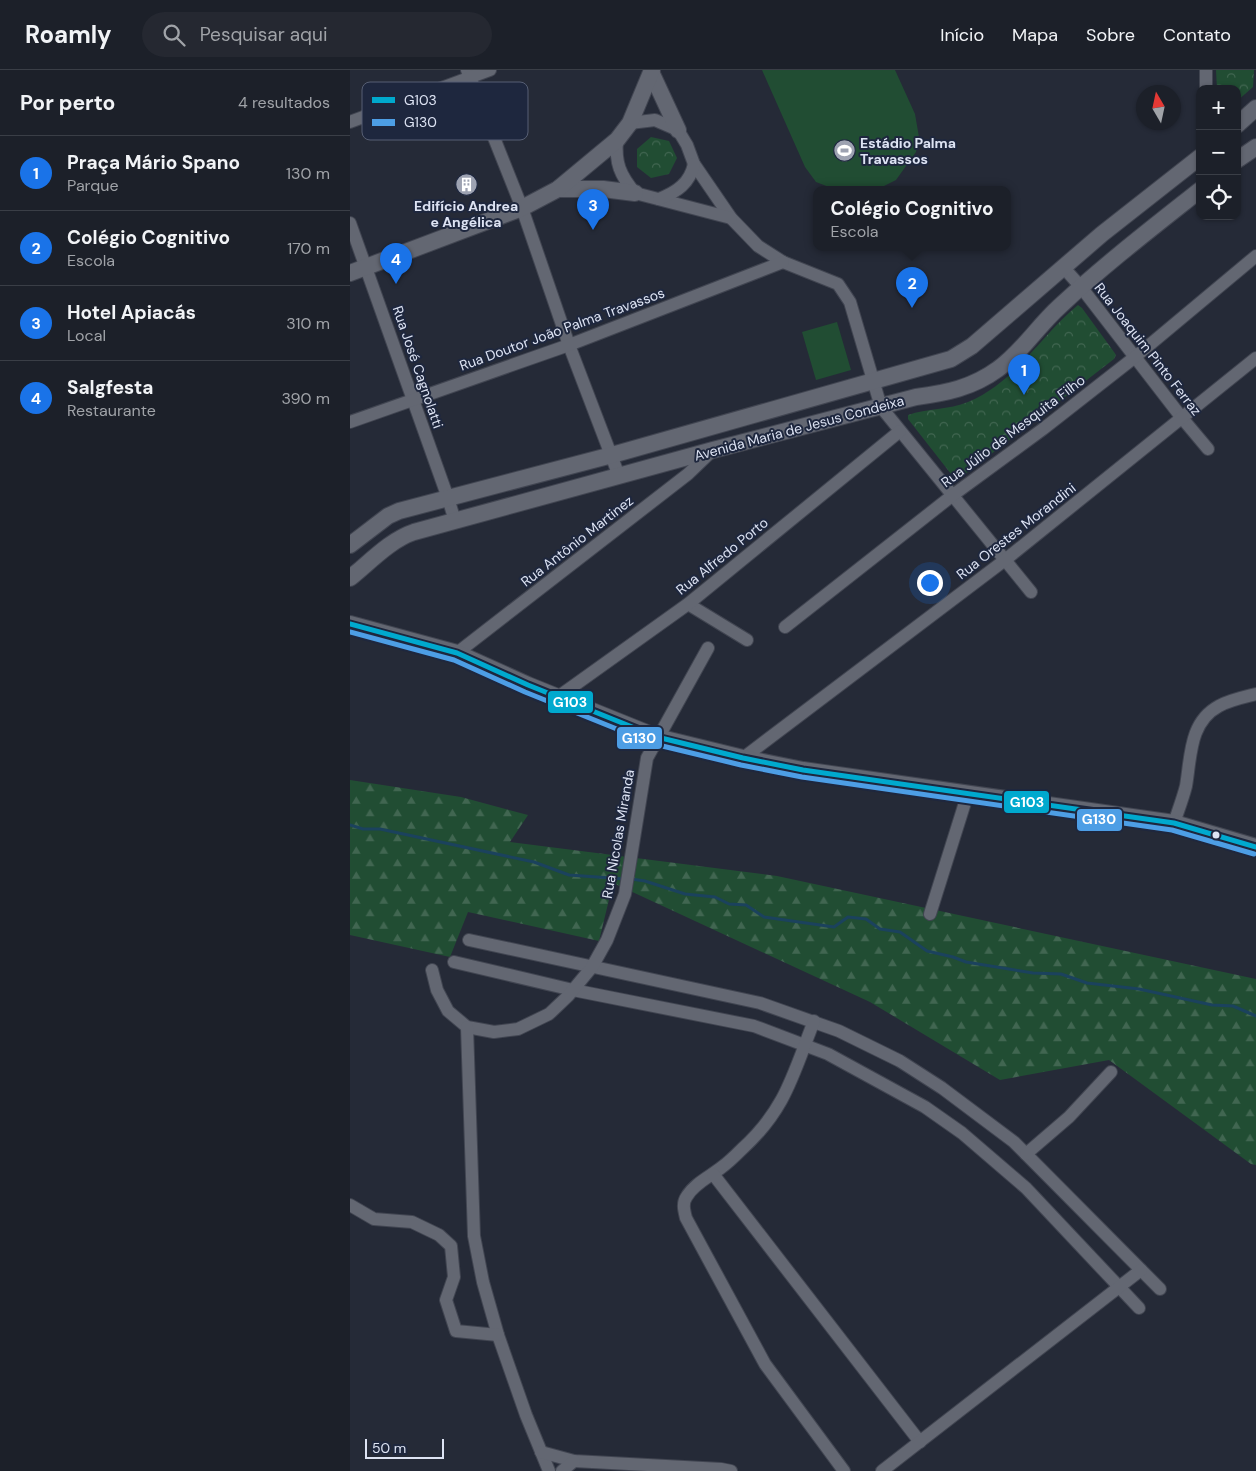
<!DOCTYPE html>
<html lang="pt">
<head>
<meta charset="utf-8">
<style>
	body { margin:0; font-family:"DM Sans",sans-serif; background:#252831; color:#f1f3f6 }
	.controls { position:absolute; right:15px; top:15px; display:grid; overflow:hidden; border-radius:10px; box-shadow:0 1px 4px #0004 }
	.controls button { width:45px; height:45px; display:grid; place-items:center; padding:0; border:0; border-bottom:1px solid #3a3e46; background:#1c2029; color:#f1f3f6; font:25px sans-serif }
	.compass { position:absolute; left:786px; top:15px; width:45px; height:45px; border-radius:50%; background:#1c2029; box-shadow:0 1px 4px #0004; rotate:351deg }
	.scale { position:absolute; left:15px; bottom:12px; width:79px; box-sizing:border-box; padding-left:5px; border:2px solid #dde3f3; border-top:0; font-size:14px; line-height:18px; white-space:nowrap; color:#dde3f3; -webkit-text-stroke:4px #1e273e; paint-order:stroke }
	.you { position:absolute; left:579px; top:512px; width:18px; height:18px; margin:-12px; border:4px solid #fff; border-radius:50%; background:#1a73e8; box-shadow:0 0 0 8px #1a73e833 }
	.badge { display:grid; place-items:center; width:32px; height:32px; border-radius:50%; background:#1a73e8; color:#fff; font-size:16px; font-weight:700 }
	.pin { position:absolute; translate:-50% -41px; filter:drop-shadow(0 1px 2px #0008) }
	.pin::after { content:''; position:absolute; top:26px; width:18px; height:15px; background:inherit; clip-path:polygon(0 0,100% 0,50% 100%) }
	.popup { position:absolute; left:463px; top:116px; width:198px; height:65px; box-sizing:border-box; display:grid; place-content:center; border-radius:10px; background:#1c2029; filter:drop-shadow(0 1px 4px #0005); font-size:16px; white-space:nowrap; color:#a0a3a8 }
	.popup b { font-size:19px; color:#f1f3f6 }
	.popup::after { content:''; position:absolute; left:50%; top:100%; margin-left:-10px; border:10px solid transparent; border-top-color:#1c2029 }
	.list { margin:0; padding:0; list-style:none }
	h2 { display:flex; justify-content:space-between; align-items:center; height:65px; margin:0; padding:0 20px; font-size:21px }
	h2 small { font-size:16px; font-weight:400; color:#a0a3a8 }
	.list li { display:grid; grid-template-columns:32px 1fr auto; gap:15px; align-items:center; box-sizing:border-box; height:75px; padding:0 20px; border-top:1px solid #3a3e46 }
	.list b { display:block; font-size:19px; white-space:nowrap }
	.list p { margin:0; font-size:16px; white-space:nowrap; color:#a0a3a8 }
	.list em { font-size:16px; font-style:normal; color:#a0a3a8 }
	.icon { flex:none; width:28px; height:28px; fill:none; stroke:currentColor; stroke-width:2; stroke-linecap:round; stroke-linejoin:round }
	.map { position:relative; flex:none; width:906px; height:1401px; overflow:hidden }
	header { display:flex; align-items:center; gap:30px; box-sizing:border-box; height:70px; padding:0 25px; background:#1c2029; border-bottom:1px solid #3a3e46 }
	header strong { font-size:24px }
	nav { display:flex; gap:28px; margin-inline-start:auto; font-size:18px }
	.search { width:350px; height:45px; background:#252831; display:flex; align-items:center; gap:12px; box-sizing:border-box; padding:0 18px; border-radius:28px; color:#a0a3a8; font-size:19px }
	main { display:flex }
	aside { flex:1; background:#1c2029 }
	.map>svg:first-child { display:block }
	.forest { fill:url(#forest-firs) }
	.park { fill:url(#park-crowns) }
	.garden { fill:#214d33 }
	.lines { fill:none; stroke-linecap:round; stroke-linejoin:round }
	.stream { stroke:#1b425d; stroke-width:3 }
	.street-casing { stroke:#414551; stroke-width:14 }
	.secondary-casing { stroke:#414551; stroke-width:18 }
	.street { stroke:#636772; stroke-width:12 }
	.secondary { stroke:#636772; stroke-width:16 }
	.bus-1-casing { stroke:#1e273e; stroke-width:9 }
	.bus-2-casing { stroke:#1e273e; stroke-width:9 }
	.bus-1 { stroke:#00a9ce; stroke-width:5 }
	.bus-2 { stroke:#4d9ee5; stroke-width:5 }
	.bus-dot { fill:#dde3f3; stroke:#1e273e; stroke-width:2 }
	.labels { text-anchor:middle; stroke-width:4; stroke-linejoin:round; paint-order:stroke }
	.poi-label { font-size:14px; font-weight:bold; fill:#dde3f3; stroke:#1e273e; text-anchor:start }
	.street-label { font-size:14px; fill:#dde3f3; stroke:#1e273e }
	.key { fill:#1e273e; stroke:#575f74; stroke-width:1 }
	.key-label { font-size:14px; fill:#dde3f3 }
	.line-badge { stroke:#1e273e; stroke-width:2 }
	.badge-label { font-size:14px; text-anchor:middle; font-weight:bold; fill:#fff }
</style>
</head>
<body>
<header>
<strong>Roamly</strong>
<div class="search"><svg class="icon" aria-label="search" viewBox="0 0 24 24"><circle cx="10" cy="10" r="6"/><path d="M15 15l6 6"/></svg>Pesquisar aqui</div>
<nav><a>Início</a><a>Mapa</a><a>Sobre</a><a>Contato</a></nav>
</header>
<main>
<aside>
<h2>Por perto<small>4 resultados</small></h2>
<ul class="list">
<li><span class="badge">1</span><div><b>Praça Mário Spano</b><p>Parque</p></div><em>130 m</em></li>
<li><span class="badge">2</span><div><b>Colégio Cognitivo</b><p>Escola</p></div><em>170 m</em></li>
<li><span class="badge">3</span><div><b>Hotel Apiacás</b><p>Local</p></div><em>310 m</em></li>
<li><span class="badge">4</span><div><b>Salgfesta</b><p>Restaurante</p></div><em>390 m</em></li>
</ul>
</aside>
<div class="map">
<svg width="906" height="1401" viewBox="0 0 906 1401">
	<defs>
		<pattern id="forest-firs" width="22" height="20" patternUnits="userSpaceOnUse" patternTransform="scale(1.25)"><rect width="22" height="20" fill="#214d33"/><path d="M5 1l3.5 6h-7zM16 11l3.5 6h-7z" fill="#416651"/></pattern>
		<pattern id="park-crowns" width="20" height="18" patternUnits="userSpaceOnUse" patternTransform="scale(1.25)"><rect width="20" height="18" fill="#214d33"/><path d="M2 6a3 3 0 1 1 6 0M12 15a3 3 0 1 1 6 0" fill="none" stroke="#416651"/></pattern>
	</defs>
	<rect width="100%" height="100%" fill="#252a37"/>
	<polygon class="forest" points="0,710 111,727 178,745 160,772 427,806 906,909 906,1095 901,1094 759,990 650,1010 520,932 263,813 249,871 118,842 100,887 0,865"/>
	<g class="park">
		<polygon points="866,0 904,0 903,17 887,31 887,19 867,19"/>
		<polygon points="301,67 319,71 327,88 319,104 301,108 287,97 287,79"/>
		<path d="M728 235 732 238 764 282 766 285 764 289 610 408 605 409 558 349V345C577 338 599 340 618 332 667 311 689 267 728 235Z"/>
	</g>
	<g class="garden">
		<polygon points="412,0 545,0 565,44 569,67 566,82 546,110 528,119 484,119 466,112 455,97"/>
		<polygon points="487,252 501,300 466,310 452,262"/>
	</g>
	<g class="lines">
		<g class="stream">
			<polyline points="0,755 13,759 30,759 184,792 219,805 275,809"/>
			<polyline points="281,809 295,811 335,824 365,827 379,834 396,835 414,847 484,857 498,847 516,849 530,859 550,862 577,881 603,887 616,892 683,903 711,904 737,913 789,919 862,935 883,936 906,946"/>
		</g>
		<defs>
			<g id="street">
				<polyline points="117,0 172,138 219,275 269,406"/>
				<polyline points="856,0 856,19"/>
				<polyline points="0,52 140,0"/>
				<polyline points="280,53 305,50 328,60 337,75 344,94 381,148 408,176 433,192 488,214 500,232 531,337 681,522"/>
				<path d="M267 70C265 93 270 105 285 123L381 148"/>
				<path d="M309 129C327 122 340 113 344 94"/>
				<polyline points="0,153 98,428 105,451"/>
				<polyline points="714,198 731,217 832,348 858,379"/>
				<polyline points="0,352 219,275 433,192"/>
				<polyline points="338,534 397,570"/>
				<polyline points="435,557 603,425 693,359 785,287 906,186"/>
				<polyline points="107,583 338,404 363,380"/>
				<polyline points="208,627 338,534 550,361"/>
				<polyline points="393,688 655,490 906,288"/>
				<path d="M824 753C828 741 833 728 836 716 841 687 839 652 869 636 879 630 894 627 906 624"/>
				<polyline points="580,844 618,723"/>
				<polyline points="119,870 410,933 489,961 550,991 592,1018 664,1072 810,1219"/>
				<polyline points="104,892 223,920 404,956 478,984 575,1037 612,1063 676,1118 789,1238"/>
				<polyline points="82,900 87,920 98,941 117,957 144,962 168,959 199,944 218,926 242,897 257,870 275,824 297,688 358,578"/>
				<path d="M464 951C443 1004 436 1039 392 1079 386 1085 379 1092 372 1097 361 1106 345 1113 337 1126 332 1133 334 1140 336 1148L415 1294 494 1401"/>
				<polyline points="117,957 124,1166 133,1212 148,1265 176,1345 199,1401"/>
				<polyline points="676,1084 719,1047 761,1002"/>
				<polyline points="363,1104 570,1372"/>
				<polyline points="0,1135 24,1149 62,1152 89,1165 101,1176 104,1207 96,1230 106,1261 148,1265"/>
				<polyline points="191,1382 224,1391 371,1399 381,1401"/>
				<polyline points="212,1401 224,1391"/>
				<polyline points="532,1401 791,1200"/>
			</g>
			<g id="secondary">
				<polyline points="302,4 328,60"/>
				<polyline points="887,55 906,38"/>
				<polyline points="887,90 906,77"/>
				<polyline points="208,119 253,119 285,123"/>
				<polyline points="0,203 172,138 208,119 267,70 280,53 302,0"/>
				<polyline points="0,475 38,446 49,441 262,385 601,289 622,276 752,164 850,87"/>
				<path d="M0 508C20 492 40 470 64 462L363 380 566 327C596 323 622 318 648 299 671 283 688 256 709 237 754 195 802 158 850 120"/>
				<polyline points="0,554 107,583 178,615 307,667 393,688 453,700 824,753 906,777"/>
			</g>
		</defs>
		<use href="#street" class="street-casing"/>
		<use href="#secondary" class="secondary-casing"/>
		<use href="#street" class="street"/>
		<use href="#secondary" class="secondary"/>
		<defs>
			<polyline id="bus-1" points="0,554 107,583 178,615 307,667 393,688 453,700 824,753 906,777"/>
			<polyline id="bus-2" points="0,562 104,590 175,622 304,674 391,695 452,707 822,760 904,784"/>
		</defs>
		<use href="#bus-1" class="bus-1-casing"/>
		<use href="#bus-2" class="bus-2-casing"/>
		<use href="#bus-1" class="bus-1"/>
		<use href="#bus-2" class="bus-2"/>
	</g>
	<defs>
		<symbol id="stadium-disc" viewBox="-11 -11 22 22"><circle r="9.5" fill="#9da2b1" stroke="#1e273e"/><path d="M0-5a6.5 5 0 1 0 0 10a6.5 5 0 1 0 0-10ZM-3.5-1.8h7v3.6h-7Z" fill="#fff"/></symbol>
		<symbol id="building-disc" viewBox="-11 -11 22 22"><circle r="9.5" fill="#9da2b1" stroke="#1e273e"/><path d="M-4-6H4V6H1V3H-1V6H-4ZM-2.5-4.3h1.7v1.8h-1.7ZM.8-4.3h1.7v1.8H.8ZM-2.5-1h1.7V.8h-1.7ZM.8-1h1.7V.8H.8Z" fill="#fff"/></symbol>
	</defs>
	<g fill-rule="evenodd">
		<use href="#stadium-disc" x="482" y="68" width="25" height="25"/>
		<use href="#building-disc" x="104" y="102" width="25" height="25"/>
	</g>
	<circle class="bus-dot" cx="866" cy="765" r="4.5"/>
	<g class="labels">
		<g class="poi-label">
			<text x="510" y="78">Estádio Palma<tspan x="510" dy="16">Travassos</tspan></text>
			<text x="116" y="141" text-anchor="middle">Edifício Andrea<tspan x="116" dy="16">e Angélica</tspan></text>
		</g>
		<g class="street-label">
			<text transform="translate(212 259) rotate(-20)" y="5">Rua Doutor João Palma Travassos</text>
			<text transform="translate(798 279) rotate(52)" y="5">Rua Joaquim Pinto Ferraz</text>
			<text transform="translate(68 297) rotate(71)" y="5">Rua José Cagnolatti</text>
			<text transform="translate(449 358) rotate(-15)" y="5">Avenida Maria de Jesus Condeixa</text>
			<text transform="translate(663 361) rotate(-37)" y="5">Rua Júlio de Mesquita Filho</text>
			<text transform="translate(666 461) rotate(-38)" y="5">Rua Orestes Morandini</text>
			<text transform="translate(227 471) rotate(-38)" y="5">Rua Antônio Martinez</text>
			<text transform="translate(372 486) rotate(-39)" y="5">Rua Alfredo Porto</text>
			<text transform="translate(268 764) rotate(-80)" y="5">Rua Nicolas Miranda</text>
		</g>
	</g>
	<rect x="12" y="12" width="166" height="58" rx="8" class="key"/>
	<rect x="22" y="27" width="23" height="6" fill="#00a9ce"/>
	<rect x="22" y="49" width="23" height="7" fill="#4d9ee5"/>
	<g class="key-label">
		<text x="54" y="35">G103</text>
		<text x="54" y="57">G130</text>
	</g>
	<g class="line-badge">
		<rect x="197" y="620" width="47" height="24" rx="5" fill="#00a9ce"/>
		<rect x="266" y="656" width="47" height="24" rx="5" fill="#4d9ee5"/>
		<rect x="653" y="720" width="47" height="24" rx="5" fill="#00a9ce"/>
		<rect x="726" y="738" width="47" height="24" rx="5" fill="#4d9ee5"/>
	</g>
	<g class="badge-label">
		<text x="220" y="637">G103</text>
		<text x="289" y="673">G130</text>
		<text x="677" y="737">G103</text>
		<text x="749" y="754">G130</text>
	</g>
</svg>
<div class="controls">
<button>+</button>
<button>−</button>
<button><svg class="icon" aria-label="locate" viewBox="0 0 24 24"><circle cx="12" cy="12" r="6"/><path d="M12 2v4M12 18v4M2 12h4M18 12h4"/></svg></button>
</div>
<svg class="compass" viewBox="-18 -18 36 36"><path d="M0-13l5 13h-10z" fill="#e53935"/><path d="M0 13l5-13h-10z" fill="#a0a3a8"/></svg>
<div class="scale">50 m</div>
<div class="you"></div>
<div class="pin badge" style="left:674px;top:325px">1</div>
<div class="pin badge" style="left:562px;top:238px">2</div>
<div class="popup"><b>Colégio Cognitivo</b>Escola</div>
<div class="pin badge" style="left:243px;top:160px">3</div>
<div class="pin badge" style="left:46px;top:214px">4</div>
</div>
</main>
</body>
</html>
